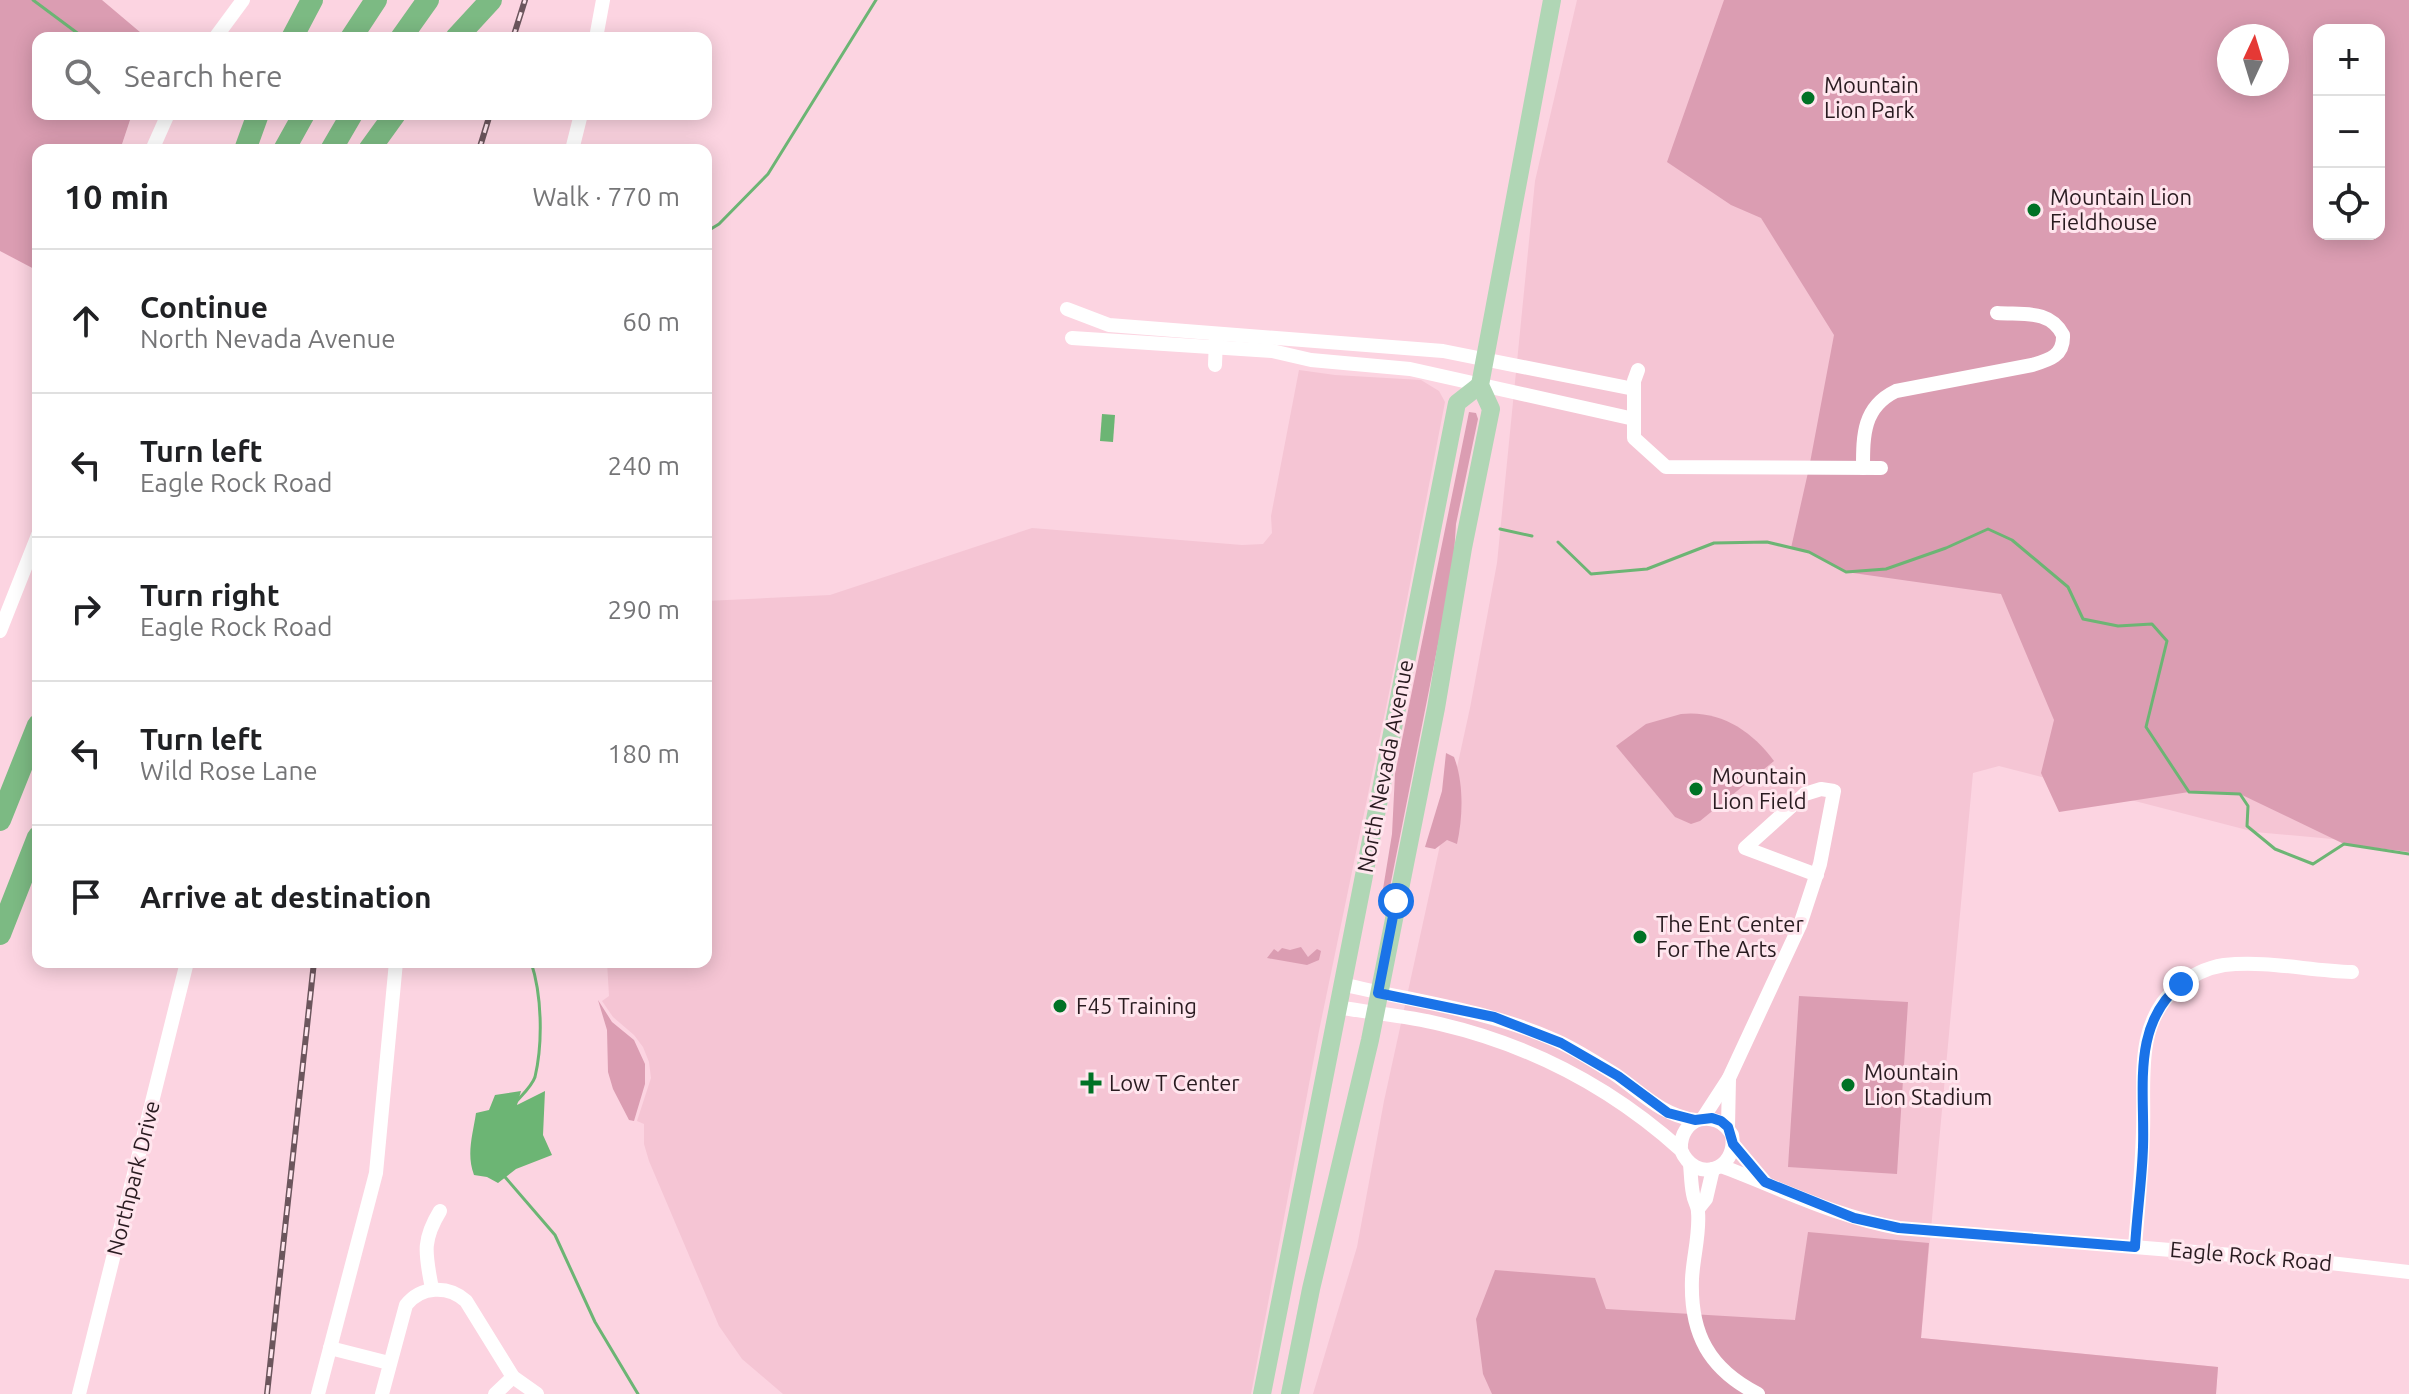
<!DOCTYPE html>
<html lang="en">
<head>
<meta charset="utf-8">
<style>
	body { margin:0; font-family:Ubuntu,sans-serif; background:#f6f6f6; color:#202124 }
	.controls { position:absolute; right:24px; top:24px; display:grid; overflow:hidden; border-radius:16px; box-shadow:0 4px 20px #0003 }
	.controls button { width:72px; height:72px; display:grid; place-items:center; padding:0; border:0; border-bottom:2px solid #e0e0e0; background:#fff; color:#202124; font:40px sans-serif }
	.compass { position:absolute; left:2217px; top:24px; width:72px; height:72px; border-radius:50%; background:#fff; box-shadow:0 4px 20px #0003; rotate:4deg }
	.stop { position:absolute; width:24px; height:24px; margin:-18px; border:6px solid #1a73e8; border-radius:50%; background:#fff }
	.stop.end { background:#1a73e8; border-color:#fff; box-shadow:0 2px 8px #0008 }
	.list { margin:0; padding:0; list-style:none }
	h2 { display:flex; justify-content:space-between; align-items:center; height:104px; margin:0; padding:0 32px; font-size:34px }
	h2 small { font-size:26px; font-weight:400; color:#757577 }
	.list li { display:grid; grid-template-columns:52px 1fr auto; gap:24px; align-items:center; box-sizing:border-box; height:144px; padding:0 32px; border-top:2px solid #e0e0e0 }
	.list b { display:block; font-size:30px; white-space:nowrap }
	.list p { margin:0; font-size:26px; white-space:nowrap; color:#757577 }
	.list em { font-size:26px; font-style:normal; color:#757577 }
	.icon { flex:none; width:44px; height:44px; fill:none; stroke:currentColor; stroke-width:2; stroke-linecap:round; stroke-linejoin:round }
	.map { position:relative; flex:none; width:2409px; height:1394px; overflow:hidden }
	.search { position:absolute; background:#fff; box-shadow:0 4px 20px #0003; left:32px; top:32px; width:680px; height:88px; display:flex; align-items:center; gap:20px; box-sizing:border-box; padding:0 28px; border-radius:16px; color:#757577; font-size:30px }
	.panel { position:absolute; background:#fff; box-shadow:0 4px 20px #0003; left:32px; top:144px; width:680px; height:824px; border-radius:16px }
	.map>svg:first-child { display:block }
	.built { fill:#f5c5d4; fill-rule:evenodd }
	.green { fill:#db9db2; fill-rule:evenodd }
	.water { fill:#6cb574 }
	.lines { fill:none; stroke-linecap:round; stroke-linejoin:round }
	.stream { stroke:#6cb574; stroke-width:3 }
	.minor { stroke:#fff; stroke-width:14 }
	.major { stroke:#b0d6b5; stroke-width:18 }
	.highway { stroke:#7cba83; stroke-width:22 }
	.rail-casing { stroke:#6c565d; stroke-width:6 }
	.rail { stroke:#ffe6ee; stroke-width:3; stroke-dasharray:9; stroke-linecap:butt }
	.route { stroke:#1a73e8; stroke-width:10 }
	.poi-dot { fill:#007225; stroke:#ffe6ee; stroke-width:3 }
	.labels { text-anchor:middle; stroke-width:6; stroke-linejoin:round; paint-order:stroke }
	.poi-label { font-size:22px; fill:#291b20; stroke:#ffe6ee; text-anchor:start }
	.street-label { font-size:22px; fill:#291b20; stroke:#ffe6ee }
</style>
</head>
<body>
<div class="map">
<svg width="2409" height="1394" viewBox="0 0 2409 1394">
	<rect width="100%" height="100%" fill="#fcd4e1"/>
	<g class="built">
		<path d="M1577 0H2409V846L2255 832 1999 766 1973 773 1921 1338 2218 1367 2216 1394H1313L1357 1247 1384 1101 1470 708 1497 563 1535 181ZM2319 30H2379V234H2319ZM2229 36H2277V84H2229Z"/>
		<polygon points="1299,370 1335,375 1421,380 1439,391 1445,402 1389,693 1319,1031 1251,1394 783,1394 742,1359 719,1326 649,1161 644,1144 644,1124 637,1121 651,1078 649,1062 643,1047 634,1035 613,1017 602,1001 609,996 607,962 706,962 706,601 830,595 1032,528 1242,545 1263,544 1272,533 1271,516"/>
	</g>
	<g class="green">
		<polygon points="0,0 102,0 147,38 38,38 38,114 132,114 120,150 38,150 38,271 0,251"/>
		<path d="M1724 0H2409V852L2344 844 2240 794 2189 792 2059 812 2041 773 2054 720 2001 594 1846 572 1809 552 1791 548 1809 468 1834 335 1761 218 1731 205 1667 162ZM2319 30H2379V234H2319ZM2229 36H2277V84H2229Z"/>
		<polygon points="1469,412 1476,413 1478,419 1456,524 1453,569 1388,897 1382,895 1392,834 1395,774"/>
		<path d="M1681 714C1720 710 1751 730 1774 761L1700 821 1691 824 1675 817 1616 746 1646 724Z"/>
		<path d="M1446 753 1454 757C1464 783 1463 817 1457 844L1447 840 1435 849 1425 847 1442 791Z"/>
		<polygon points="1301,947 1308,957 1317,949 1321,951 1319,960 1307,965 1267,958 1274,949 1278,952 1282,948 1290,950"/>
		<polygon points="1799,996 1908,1002 1897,1174 1788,1167"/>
		<polygon points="598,1000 612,1022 634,1040 645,1064 645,1084 634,1121 629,1120 613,1089 608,1072 607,1030"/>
		<polygon points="1808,1232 1929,1243 1921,1338 2218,1367 2216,1394 1492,1394 1483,1374 1476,1319 1495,1270 1595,1278 1606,1309 1795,1320"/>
	</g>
	<g class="water">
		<polygon points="1102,414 1115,415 1113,442 1100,441"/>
		<path d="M521 1091 517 1105 545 1091 543 1135 552 1155 516 1169 498 1183 487 1177 474 1175C466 1154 473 1134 476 1113L489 1110 495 1095Z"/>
	</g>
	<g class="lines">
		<g class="stream">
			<polyline points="33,0 84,38"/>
			<polyline points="706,232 719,224 768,174 876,0"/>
			<polyline points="1500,529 1532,536"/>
			<polyline points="1558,542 1591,574 1647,569 1714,543 1767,542 1809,552 1846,572 1886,569 1946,548 1988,529 2012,540 2068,587 2083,619 2118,626 2152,624 2167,641 2146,727 2189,792 2240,794 2248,806 2247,826 2275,849 2313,864 2344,844 2409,854"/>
			<path d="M516 1102C522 1095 532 1086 535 1077 543 1043 542 995 531 962"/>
			<polyline points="505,1177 555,1235 595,1322 638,1394"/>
		</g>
		<g class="minor">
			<polyline points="215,38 243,0"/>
			<polyline points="596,38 603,0"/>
			<polyline points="152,150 168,114"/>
			<polyline points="572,150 581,114"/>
			<polyline points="1067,309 1109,325 1443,351 1634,389"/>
			<polyline points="1072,338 1272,351 1311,360 1410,369 1634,419"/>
			<polyline points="1215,365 1216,337"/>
			<polyline points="1638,370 1634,381 1634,438 1666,467 1881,468"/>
			<path d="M1863 468C1863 435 1863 407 1896 391L2032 365C2049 360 2064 356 2063 335 2050 309 2023 315 1997 313"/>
			<polyline points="0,631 38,535"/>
			<path d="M1342 984C1415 1002 1489 1010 1557 1041 1577 1050 1597 1063 1616 1075 1642 1093 1661 1115 1695 1120"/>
			<path d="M1337 1007C1371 1013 1407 1016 1440 1024 1530 1045 1612 1088 1681 1150 1695 1184 1738 1171 1732 1135 1716 1107 1679 1117 1681 1150"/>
			<polyline points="1703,1118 1729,1078 1800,925 1820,864 1834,791 1821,789 1805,794 1745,848 1817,875"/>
			<polyline points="1728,1127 1729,1078"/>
			<polyline points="1733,1144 1765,1182"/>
			<path d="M1690 1164C1691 1174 1691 1184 1693 1194 1694 1201 1698 1206 1698 1212 1700 1234 1693 1257 1692 1279 1690 1334 1709 1369 1758 1394"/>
			<path d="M1721 1166C1780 1188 1836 1217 1899 1228L2330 1263 2409 1272"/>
			<polyline points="1698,1209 1706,1199 1713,1169"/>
			<path d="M2135 1247C2138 1208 2142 1170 2143 1131 2145 1082 2134 1025 2176 988 2190 976 2205 968 2224 965 2267 960 2309 971 2352 972"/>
			<path d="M432 1289C426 1255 421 1242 440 1211"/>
			<polyline points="330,1348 389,1363"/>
			<polyline points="79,1394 187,962"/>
			<polyline points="318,1394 376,1173 396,962"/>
			<path d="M382 1394 406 1305C421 1286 448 1285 466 1301L513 1377 537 1394"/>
			<polyline points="495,1394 513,1377"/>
		</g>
		<g class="major">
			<polyline points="1262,1394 1457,403 1480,385"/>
			<polyline points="1290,1394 1311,1289 1370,1040 1436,708 1463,548 1491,409 1480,385 1552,0"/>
		</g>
		<g class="highway">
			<polyline points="292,38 312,0"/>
			<polyline points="351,38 376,0"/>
			<polyline points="401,38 428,0"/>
			<polyline points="456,38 491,0"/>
			<polyline points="245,150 258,114"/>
			<polyline points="284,150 304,114"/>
			<polyline points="331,150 352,114"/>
			<polyline points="369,150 395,114"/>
			<polyline points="0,820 38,725"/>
			<polyline points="0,934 38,837"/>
		</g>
		<defs>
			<g id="rail">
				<polyline points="513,38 525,0"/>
				<polyline points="479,150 490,114"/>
				<polyline points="267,1394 314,962"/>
			</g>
		</defs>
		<use href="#rail" class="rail-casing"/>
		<use href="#rail" class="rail"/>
	</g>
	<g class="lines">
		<path class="route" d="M1396 901 1378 993 1494 1017 1561 1043 1618 1076 1668 1113 1695 1120 1712 1118 1721 1121 1728 1127 1733 1144 1765 1182 1854 1218 1899 1228 2135 1247C2137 1213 2142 1180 2143 1147 2145 1089 2131 1025 2181 984"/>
	</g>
	<g class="poi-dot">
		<circle cx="1808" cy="98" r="8"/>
		<circle cx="2034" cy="210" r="8"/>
		<circle cx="1696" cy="789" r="8"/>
		<circle cx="1640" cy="937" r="8"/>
		<circle cx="1060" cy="1006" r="8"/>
		<path d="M1087 1071h8v8h8v8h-8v8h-8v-8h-8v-8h8z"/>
		<circle cx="1848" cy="1085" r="8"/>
	</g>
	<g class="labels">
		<g class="poi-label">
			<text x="1824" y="93">Mountain<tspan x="1824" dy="25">Lion Park</tspan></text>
			<text x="2050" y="205">Mountain Lion<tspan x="2050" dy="25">Fieldhouse</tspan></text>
			<text x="1712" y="784">Mountain<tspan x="1712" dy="25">Lion Field</tspan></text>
			<text x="1656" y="932">The Ent Center<tspan x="1656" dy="25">For The Arts</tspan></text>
			<text x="1076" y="1014">F45 Training</text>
			<text x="1864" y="1080">Mountain<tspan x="1864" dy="25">Lion Stadium</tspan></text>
			<text x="1109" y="1091">Low T Center</text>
		</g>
		<g class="street-label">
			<text transform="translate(1385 766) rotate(-79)" y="8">North Nevada Avenue</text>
			<text transform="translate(133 1178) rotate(-76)" y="8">Northpark Drive</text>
			<text transform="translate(2251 1256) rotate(5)" y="8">Eagle Rock Road</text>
		</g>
	</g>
</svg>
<div class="controls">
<button>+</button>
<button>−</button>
<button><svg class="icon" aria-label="locate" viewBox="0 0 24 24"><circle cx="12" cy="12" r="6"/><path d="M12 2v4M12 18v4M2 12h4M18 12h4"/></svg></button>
</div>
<svg class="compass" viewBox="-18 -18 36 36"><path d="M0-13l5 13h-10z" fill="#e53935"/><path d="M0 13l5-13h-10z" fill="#757577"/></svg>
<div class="stop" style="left:1396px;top:901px"></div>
<div class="stop end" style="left:2181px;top:984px"></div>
<div class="search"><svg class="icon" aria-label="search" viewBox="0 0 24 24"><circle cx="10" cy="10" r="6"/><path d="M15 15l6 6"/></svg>Search here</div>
<section class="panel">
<h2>10 min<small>Walk · 770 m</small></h2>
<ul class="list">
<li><svg class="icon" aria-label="ahead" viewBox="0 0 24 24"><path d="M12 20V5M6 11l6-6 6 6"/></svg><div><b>Continue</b><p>North Nevada Avenue</p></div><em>60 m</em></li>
<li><svg class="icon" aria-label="left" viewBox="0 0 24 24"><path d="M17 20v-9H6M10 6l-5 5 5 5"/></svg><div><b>Turn left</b><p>Eagle Rock Road</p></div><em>240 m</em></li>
<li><svg class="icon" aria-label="right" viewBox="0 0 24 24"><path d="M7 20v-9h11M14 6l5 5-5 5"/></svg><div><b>Turn right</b><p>Eagle Rock Road</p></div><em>290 m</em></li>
<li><svg class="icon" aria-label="left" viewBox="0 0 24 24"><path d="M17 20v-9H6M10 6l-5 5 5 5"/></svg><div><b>Turn left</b><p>Wild Rose Lane</p></div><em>180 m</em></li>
<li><svg class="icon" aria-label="arrive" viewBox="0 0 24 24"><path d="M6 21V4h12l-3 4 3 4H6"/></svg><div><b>Arrive at destination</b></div></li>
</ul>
</section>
</div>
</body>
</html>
